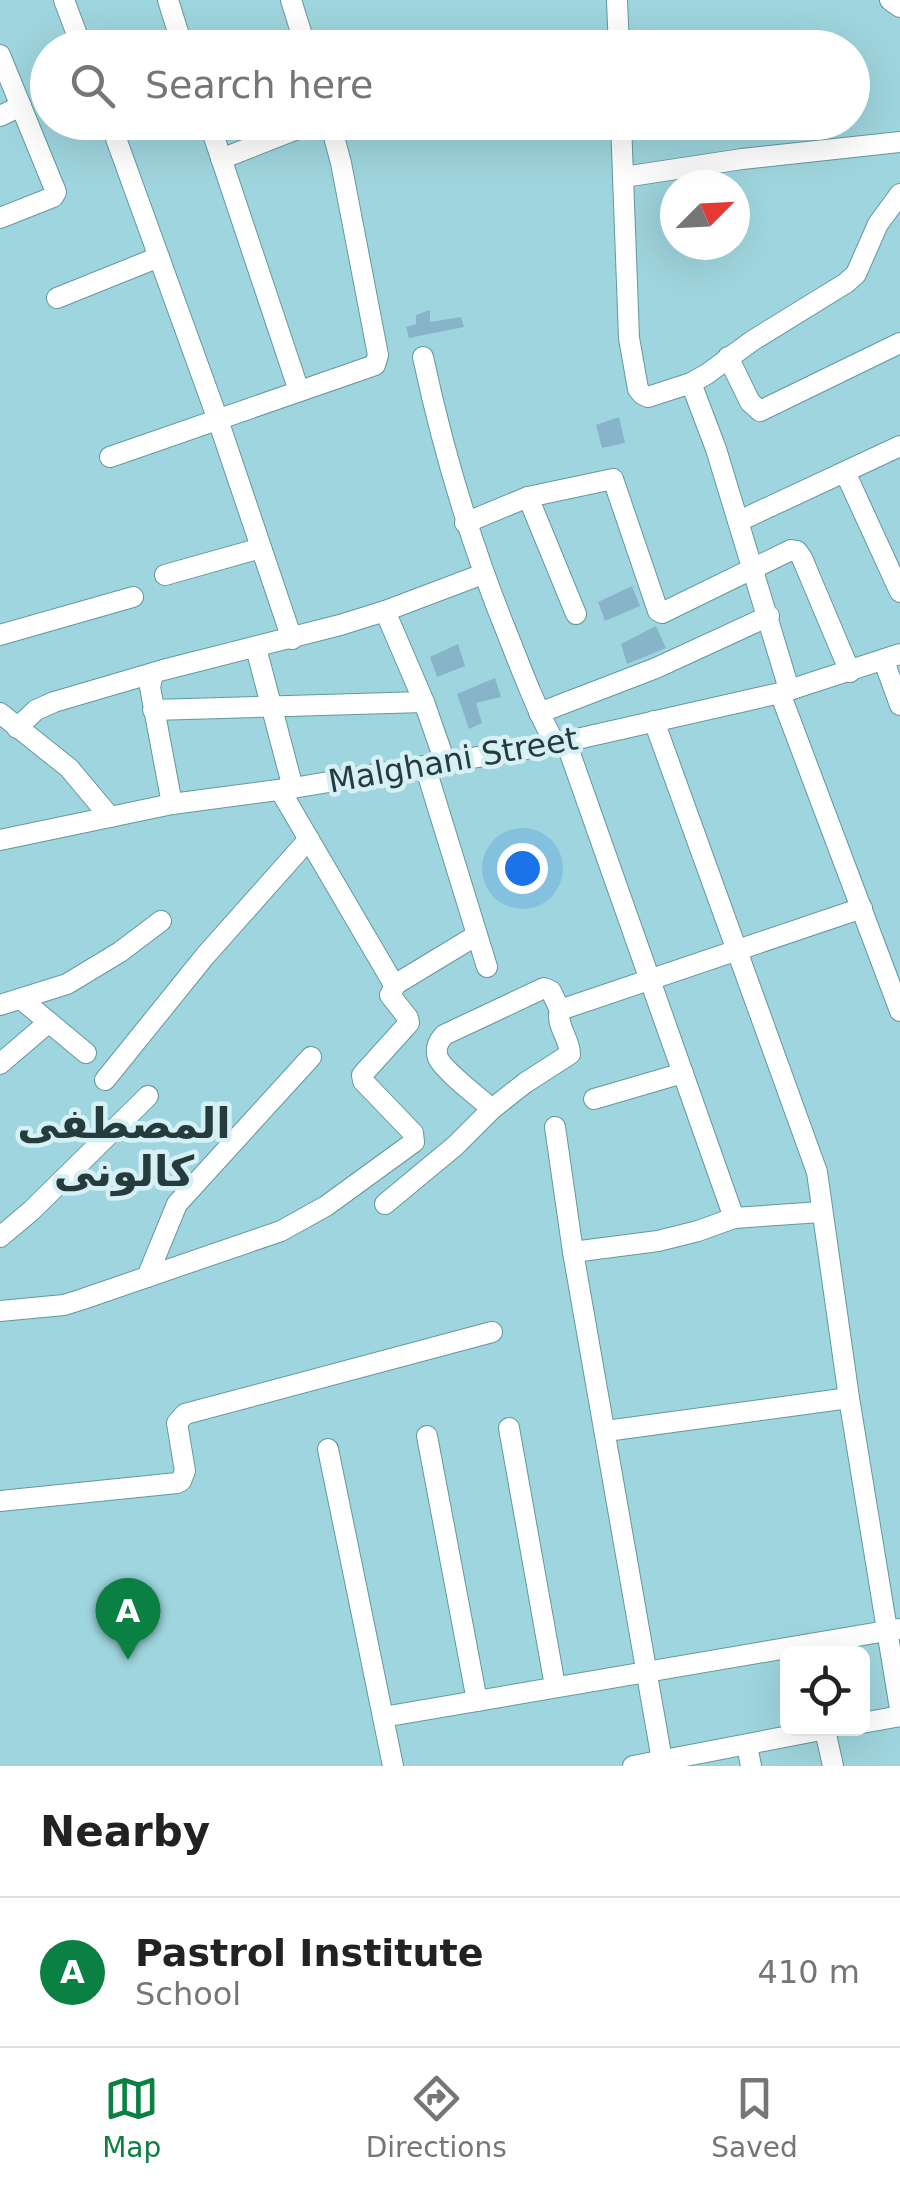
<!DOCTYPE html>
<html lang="en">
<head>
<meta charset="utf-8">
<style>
	body { margin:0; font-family:"DejaVu Sans",Vazirmatn,sans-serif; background:#f6f6f6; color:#222 }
	.controls { position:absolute; right:30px; bottom:30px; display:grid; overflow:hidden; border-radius:15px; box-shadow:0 10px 40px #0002 }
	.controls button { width:90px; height:90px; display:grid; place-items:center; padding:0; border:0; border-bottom:2px solid #e0e0e0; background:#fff; color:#222; font:50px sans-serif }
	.compass { position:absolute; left:660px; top:170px; width:90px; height:90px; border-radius:50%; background:#fff; box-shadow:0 10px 40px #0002; rotate:66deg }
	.you { position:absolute; left:522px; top:868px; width:35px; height:35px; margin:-25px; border:8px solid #fff; border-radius:50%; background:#1a73e8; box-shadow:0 0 0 15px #1a73e833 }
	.badge { display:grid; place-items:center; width:65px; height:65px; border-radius:50%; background:#0b8043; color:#fff; font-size:32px; font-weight:700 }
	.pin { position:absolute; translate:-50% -82px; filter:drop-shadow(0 2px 5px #0008) }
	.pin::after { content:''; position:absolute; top:52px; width:35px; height:30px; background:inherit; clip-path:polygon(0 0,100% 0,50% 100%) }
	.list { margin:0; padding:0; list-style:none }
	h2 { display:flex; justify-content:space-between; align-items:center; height:130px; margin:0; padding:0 40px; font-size:42px }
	h2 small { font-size:32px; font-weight:400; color:#767676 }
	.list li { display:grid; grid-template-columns:65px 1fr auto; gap:30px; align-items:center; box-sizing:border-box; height:150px; padding:0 40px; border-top:2px solid #e0e0e0 }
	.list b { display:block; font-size:38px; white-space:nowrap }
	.list p { margin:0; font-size:32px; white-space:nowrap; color:#767676 }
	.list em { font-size:32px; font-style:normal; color:#767676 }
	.icon { flex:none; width:55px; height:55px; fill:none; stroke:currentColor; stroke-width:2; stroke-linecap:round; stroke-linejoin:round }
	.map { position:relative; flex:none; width:900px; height:1766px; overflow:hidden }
	.search { position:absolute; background:#fff; box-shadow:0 10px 40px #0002; left:30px; right:30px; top:30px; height:110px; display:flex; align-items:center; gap:25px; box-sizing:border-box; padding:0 35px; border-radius:55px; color:#767676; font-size:38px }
	.sheet { height:280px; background:#fff }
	nav { display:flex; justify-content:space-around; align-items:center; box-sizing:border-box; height:140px; border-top:2px solid #e0e0e0; background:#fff; font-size:28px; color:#767676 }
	nav a { display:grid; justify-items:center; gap:5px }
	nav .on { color:#0b8043 }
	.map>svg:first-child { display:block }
	.building { fill:#87b4c9 }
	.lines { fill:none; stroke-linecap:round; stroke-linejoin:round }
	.minor-casing { stroke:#6398a0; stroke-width:22 }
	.minor { stroke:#fff; stroke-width:20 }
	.labels { text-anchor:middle; stroke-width:9; stroke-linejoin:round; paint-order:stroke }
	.street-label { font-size:32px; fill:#253c3f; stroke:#d6f0f5 }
	.district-label { font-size:42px; font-weight:bold; fill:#253c3f; stroke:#d6f0f5 }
</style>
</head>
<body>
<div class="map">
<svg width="900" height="1766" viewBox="0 0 900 1766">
	<rect width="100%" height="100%" fill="#9fd5de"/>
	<g class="building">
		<polygon points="430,310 430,322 461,317 464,327 409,338 406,327 416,324 416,315"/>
		<polygon points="619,417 625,443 602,448 596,425"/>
		<polygon points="632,586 640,606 605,621 598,602"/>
		<polygon points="656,626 666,648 627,664 621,644"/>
		<polygon points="458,644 465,666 437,677 430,657"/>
		<polygon points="495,678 501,697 476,703 482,723 469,729 457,694"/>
	</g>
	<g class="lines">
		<defs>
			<g id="minor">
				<polyline points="64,0 82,48"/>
				<polyline points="168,0 183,48"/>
				<polyline points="291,0 306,48"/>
				<polyline points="617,0 619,48"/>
				<polyline points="890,0 900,7"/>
				<polyline points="0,55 56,192 53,197 0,218"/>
				<polyline points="0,116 21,106"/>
				<polyline points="110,122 218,420 292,639"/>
				<polyline points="209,122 299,391"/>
				<polyline points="621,122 629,338 638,389 642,394 648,397 691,383 707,374 752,341 846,283 856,274 878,224 900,194"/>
				<polyline points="221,159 315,122"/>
				<polyline points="624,177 742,159 900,142"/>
				<polyline points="57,298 159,257"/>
				<path d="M423 357C444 455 471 545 509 638 523 674 537 710 555 744"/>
				<polyline points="728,357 750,402 760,411 900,343"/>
				<polyline points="691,383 716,449 789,689"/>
				<polyline points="110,457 375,365 378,355 341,163 330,122"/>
				<polyline points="845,472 900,592"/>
				<polyline points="528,497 576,614"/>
				<polyline points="739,521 900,446"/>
				<polyline points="465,523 528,497 613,479 658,611 662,613 791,550 797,551 802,558 850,672"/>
				<polyline points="165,575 261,548"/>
				<polyline points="385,611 424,702 445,762"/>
				<polyline points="0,635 133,597"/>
				<polyline points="256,648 293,788"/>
				<polyline points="884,661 900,705"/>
				<polyline points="153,674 150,687 172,804"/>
				<polyline points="780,693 900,1011"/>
				<polyline points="153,710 424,702"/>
				<polyline points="0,713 69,768 110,817"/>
				<polyline points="539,713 656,668 769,616"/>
				<polyline points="654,721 817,1172 849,1398 900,1709"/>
				<polyline points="17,728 36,710 54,702 163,670 340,625 385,611 483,574"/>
				<polyline points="566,742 734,1218"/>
				<polyline points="425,766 487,967"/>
				<polyline points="280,790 393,983 396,984"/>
				<polyline points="0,840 172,804 293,788 555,744 780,693 900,654"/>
				<polyline points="21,999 86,1053"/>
				<polyline points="0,1005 67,984 120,952 161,921"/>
				<polyline points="0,1064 49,1022"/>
				<polyline points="105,1080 205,956 309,839"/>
				<polyline points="594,1099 683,1073"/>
				<path d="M492 1109C481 1099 443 1070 438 1058 435 1048 438 1042 444 1035L544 988 551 991 560 1010"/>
				<polyline points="555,1127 573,1252 663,1766"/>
				<path d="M385 1204 455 1146 492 1109 525 1083 570 1054C570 1039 555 1024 560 1010L862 908"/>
				<polyline points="0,1237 31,1211 148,1096"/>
				<polyline points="573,1252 658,1241 698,1231 734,1218 821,1212"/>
				<polyline points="147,1277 177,1204 311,1057"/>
				<polyline points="0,1311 64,1305 80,1300 281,1231 326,1206 414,1142 413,1133 363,1081 362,1075 409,1023 408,1018 390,995 396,984 477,935"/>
				<polyline points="509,1428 555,1686"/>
				<polyline points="606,1431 849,1398"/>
				<polyline points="427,1436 477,1701"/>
				<polyline points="328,1449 393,1766"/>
				<polyline points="0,1501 177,1483 181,1481 185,1471 177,1423 185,1414 492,1332"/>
				<polyline points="383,1717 898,1629"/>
				<polyline points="862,1723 900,1716"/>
				<polyline points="825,1730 833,1766"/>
				<polyline points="747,1745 751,1766"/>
				<polyline points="633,1766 831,1728"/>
			</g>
		</defs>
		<use href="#minor" class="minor-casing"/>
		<use href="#minor" class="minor"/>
	</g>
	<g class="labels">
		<g class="street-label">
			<text transform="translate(453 760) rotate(-10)" y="11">Malghani Street</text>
		</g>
		<g class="district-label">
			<text x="124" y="1138">المصطفی<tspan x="124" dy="48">کالونی</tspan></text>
		</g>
	</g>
</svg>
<div class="controls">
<button><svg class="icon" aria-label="locate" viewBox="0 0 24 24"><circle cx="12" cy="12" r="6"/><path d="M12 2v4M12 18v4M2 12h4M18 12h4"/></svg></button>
</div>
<svg class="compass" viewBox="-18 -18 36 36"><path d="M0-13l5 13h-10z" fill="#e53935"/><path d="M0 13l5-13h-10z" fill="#767676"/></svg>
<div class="you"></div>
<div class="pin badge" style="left:128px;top:1660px">A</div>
<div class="search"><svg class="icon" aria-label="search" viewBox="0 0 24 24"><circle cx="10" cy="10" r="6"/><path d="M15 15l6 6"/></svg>Search here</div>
</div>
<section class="sheet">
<h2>Nearby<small></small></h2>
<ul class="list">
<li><span class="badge">A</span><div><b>Pastrol Institute</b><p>School</p></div><em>410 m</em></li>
</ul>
</section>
<nav>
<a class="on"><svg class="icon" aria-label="map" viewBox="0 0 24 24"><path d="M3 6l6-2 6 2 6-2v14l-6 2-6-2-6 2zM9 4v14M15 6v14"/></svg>Map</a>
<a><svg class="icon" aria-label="directions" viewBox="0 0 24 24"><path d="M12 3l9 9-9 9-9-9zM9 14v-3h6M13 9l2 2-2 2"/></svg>Directions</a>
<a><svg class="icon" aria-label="saved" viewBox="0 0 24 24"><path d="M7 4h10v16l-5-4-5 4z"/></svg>Saved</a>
</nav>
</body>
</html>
